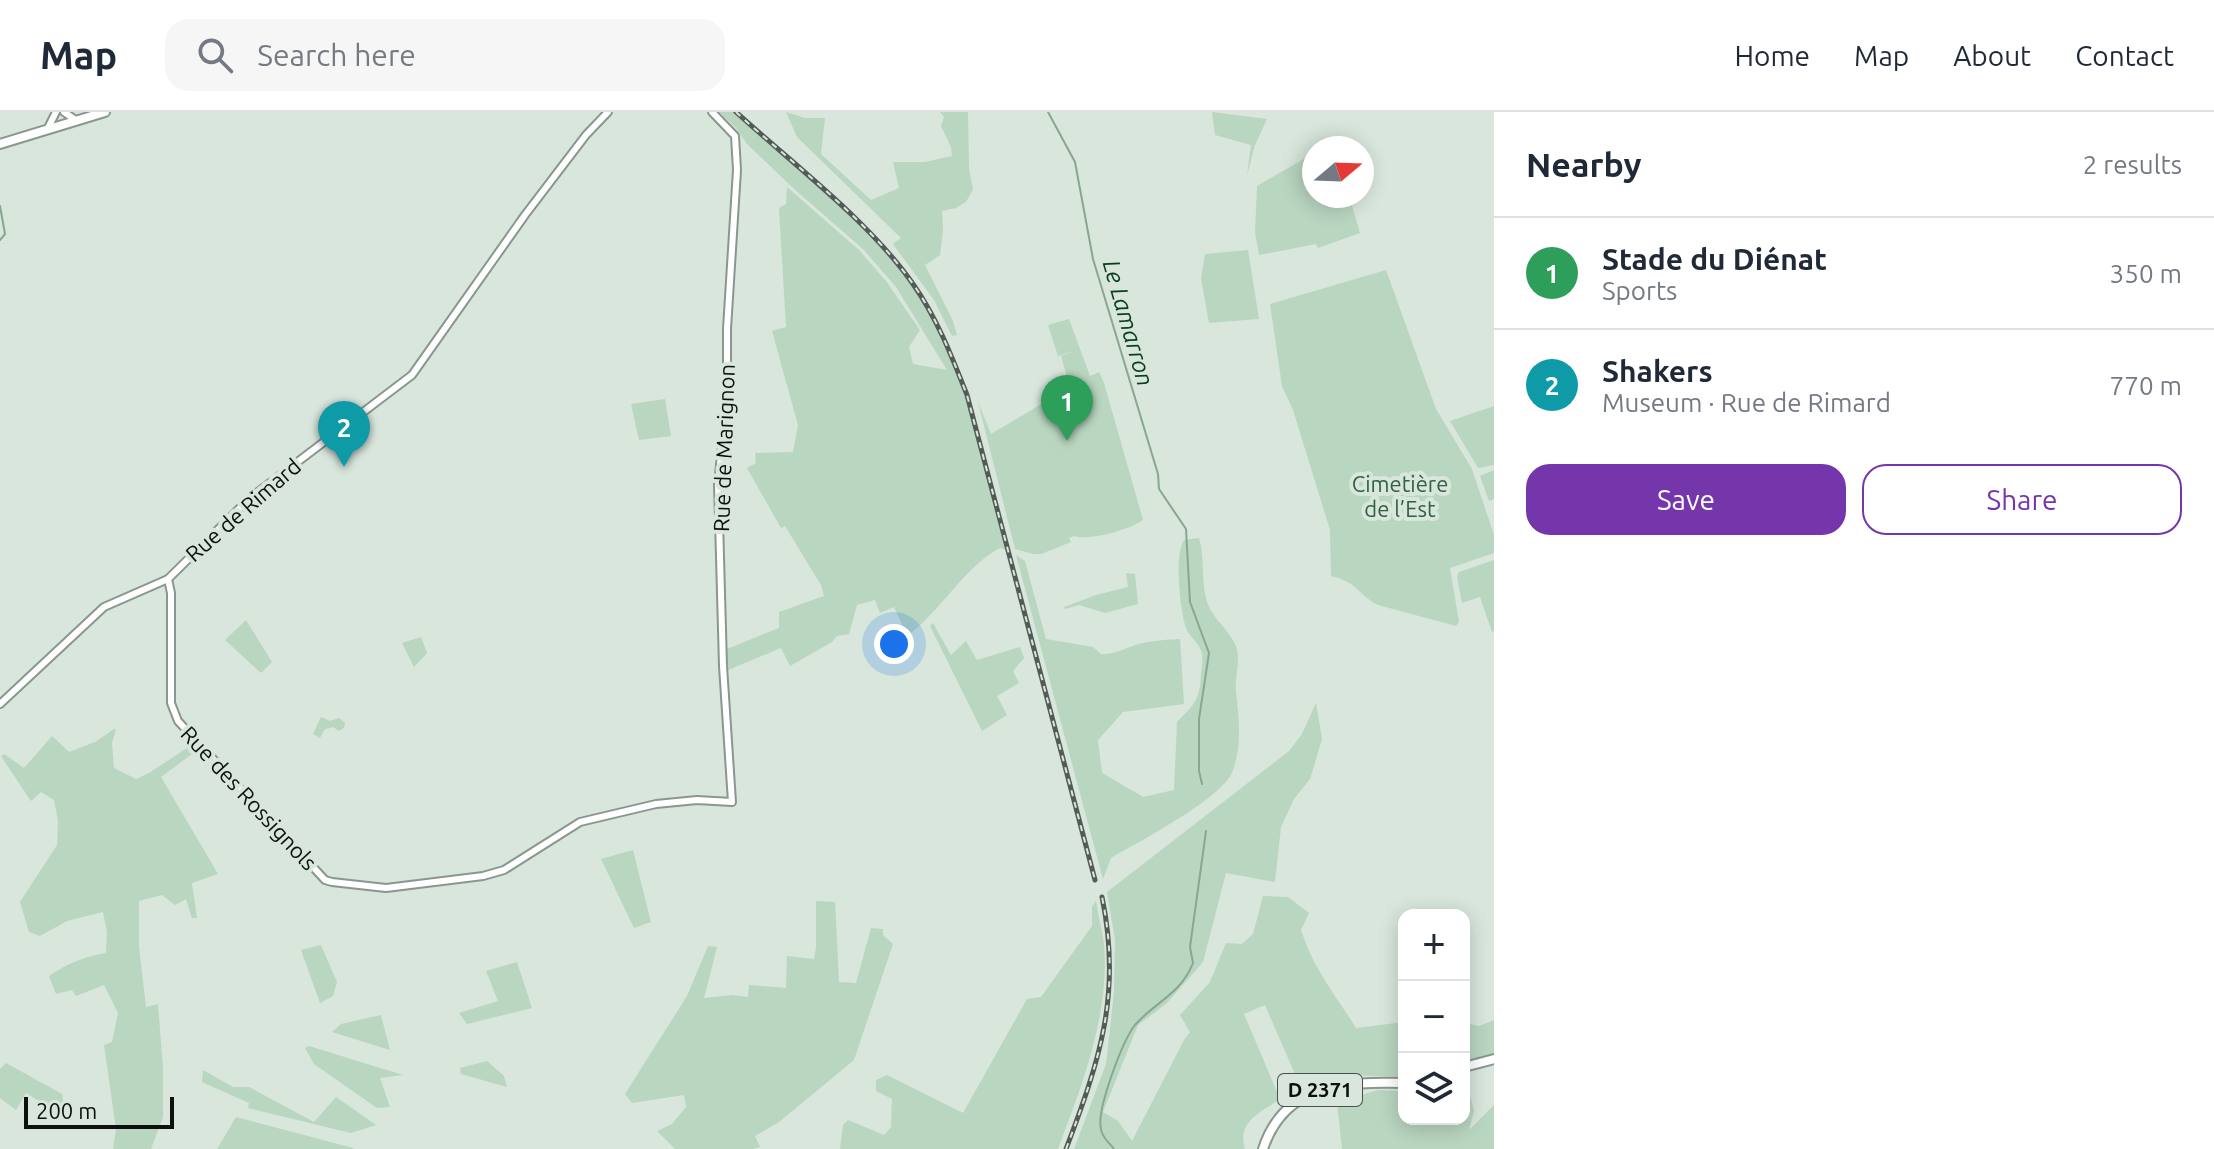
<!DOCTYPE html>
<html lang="en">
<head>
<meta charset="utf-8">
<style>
	body { margin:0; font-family:Ubuntu,sans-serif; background:#f6f6f7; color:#1f2937 }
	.controls { position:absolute; right:24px; bottom:24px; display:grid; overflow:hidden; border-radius:16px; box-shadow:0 4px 20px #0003 }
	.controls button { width:72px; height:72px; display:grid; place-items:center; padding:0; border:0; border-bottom:2px solid #e0e1e3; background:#fff; color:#1f2937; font:40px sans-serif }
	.compass { position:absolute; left:1302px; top:24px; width:72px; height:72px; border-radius:50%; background:#fff; box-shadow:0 4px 20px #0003; rotate:71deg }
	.scale { position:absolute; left:24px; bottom:20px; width:150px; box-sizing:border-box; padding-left:8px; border:4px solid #0c110e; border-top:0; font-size:22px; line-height:28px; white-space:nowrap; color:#0c110e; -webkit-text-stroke:6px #d8e6dc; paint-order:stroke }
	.you { position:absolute; left:894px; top:532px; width:28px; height:28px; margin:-20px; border:6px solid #fff; border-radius:50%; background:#1a73e8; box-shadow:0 0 0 12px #1a73e833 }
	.badge { display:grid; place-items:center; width:52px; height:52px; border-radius:50%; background:#7536ab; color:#fff; font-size:26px; font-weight:700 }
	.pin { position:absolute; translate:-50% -66px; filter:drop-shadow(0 2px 4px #0008) }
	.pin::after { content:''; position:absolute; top:42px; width:28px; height:24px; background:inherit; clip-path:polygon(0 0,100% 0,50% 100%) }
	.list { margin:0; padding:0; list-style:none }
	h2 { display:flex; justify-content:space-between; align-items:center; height:104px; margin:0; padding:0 32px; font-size:34px }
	h2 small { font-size:26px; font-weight:400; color:#747a83 }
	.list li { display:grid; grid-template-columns:52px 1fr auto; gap:24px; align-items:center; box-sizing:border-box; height:112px; padding:0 32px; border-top:2px solid #e0e1e3 }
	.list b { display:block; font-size:30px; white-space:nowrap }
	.list p { margin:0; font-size:26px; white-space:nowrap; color:#747a83 }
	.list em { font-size:26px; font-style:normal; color:#747a83 }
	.actions { display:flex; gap:16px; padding:24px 32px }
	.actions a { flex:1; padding:18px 0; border:2px solid #7536ab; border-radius:24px; text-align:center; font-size:28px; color:#7536ab }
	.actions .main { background:#7536ab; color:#fff }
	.icon { flex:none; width:44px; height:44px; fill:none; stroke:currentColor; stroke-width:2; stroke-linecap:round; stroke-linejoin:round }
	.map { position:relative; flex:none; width:1494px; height:1037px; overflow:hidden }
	header { display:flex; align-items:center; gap:48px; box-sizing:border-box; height:112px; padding:0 40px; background:#fff; border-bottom:2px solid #e0e1e3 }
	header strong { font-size:38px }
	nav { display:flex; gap:44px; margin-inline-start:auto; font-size:28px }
	.search { width:560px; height:72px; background:#f6f6f7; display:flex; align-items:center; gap:20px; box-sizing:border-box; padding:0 28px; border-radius:24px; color:#747a83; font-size:30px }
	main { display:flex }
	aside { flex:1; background:#fff }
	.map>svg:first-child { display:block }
	.green { fill:#b9d6c1 }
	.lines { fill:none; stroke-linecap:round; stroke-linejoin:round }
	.stream { stroke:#89a691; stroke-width:2 }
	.minor-casing { stroke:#8a978e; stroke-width:10 }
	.major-casing { stroke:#8a978e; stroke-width:12 }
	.minor { stroke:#fff; stroke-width:6 }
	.major { stroke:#fff; stroke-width:8 }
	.rail-casing { stroke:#535b56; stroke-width:5 }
	.rail { stroke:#d8e6dc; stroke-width:2; stroke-dasharray:6; stroke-linecap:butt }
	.labels { text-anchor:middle; stroke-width:8; stroke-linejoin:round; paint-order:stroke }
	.shield { fill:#d8e6dc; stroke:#49514c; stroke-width:2 }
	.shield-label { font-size:20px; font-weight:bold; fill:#0c110e }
	.street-label { font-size:22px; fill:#0c110e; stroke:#d8e6dc }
	.park-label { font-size:22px; fill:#316142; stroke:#d8e6dc }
	.water-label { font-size:24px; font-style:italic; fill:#0a3e21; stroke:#d8e6dc }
</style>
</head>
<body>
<header>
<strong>Map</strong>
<div class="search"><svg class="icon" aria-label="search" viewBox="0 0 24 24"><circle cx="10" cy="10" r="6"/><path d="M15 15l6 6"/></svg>Search here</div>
<nav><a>Home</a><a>Map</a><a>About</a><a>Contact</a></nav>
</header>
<main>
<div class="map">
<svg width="1494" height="1037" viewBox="0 0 1494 1037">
	<rect width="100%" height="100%" fill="#d8e6dc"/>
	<g class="green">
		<path d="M719 0H735C789 50 852 99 898 155 963 234 980 342 1006 438L1000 436C966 453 940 500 907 524L894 495 880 501 875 488 857 493 849 522 837 524 832 530 790 554 781 536 728 558 727 537 779 516V500L824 484 821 473 785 414 781 416 747 356 756 351 755 341 793 340 798 313 772 219 786 215 779 96 786 92 787 75 859 138 886 169 920 218 909 235 913 252 947 258 896 175 863 137 794 77 747 32 736 16Z"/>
		<polygon points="786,0 805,6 825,6 821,42 871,88 899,76 893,50 925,50 952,44 951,35 941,14 944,5 940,0 968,0 969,57 973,77 966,90 956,96 942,99 943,119 940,143 925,153 953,209 957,223 952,224 934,188 893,132 901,126 797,25"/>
		<polygon points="1212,0 1267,7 1255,33 1247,63 1251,33 1215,23"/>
		<polygon points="1314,41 1314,84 1349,84 1360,121 1318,136 1316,132 1259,143 1255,120 1257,74"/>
		<polygon points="1248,138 1259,207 1209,211 1201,167 1205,142"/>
		<path d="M1386 158 1436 297 1472 357 1494 423V441L1450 456 1459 510 1456 514 1378 493C1357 482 1359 471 1331 464L1330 418 1293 298 1282 274 1270 192Z"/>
		<path d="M1069 207 1090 264 1099 260 1104 271 1143 408C1129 418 1089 429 1074 424L1069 426 1071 430 1041 442H1033L1015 437 978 290 991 322 1070 275 1061 244 1074 239 1058 244 1048 213Z"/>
		<polygon points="665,287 671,324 639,328 631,292"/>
		<polygon points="1494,294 1494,353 1478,356 1450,309"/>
		<polygon points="1494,358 1494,387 1489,389 1480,364"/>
		<path d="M1199 426C1205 446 1201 467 1206 486 1210 505 1228 516 1235 532 1242 546 1234 565 1236 580 1239 606 1242 633 1233 658 1224 686 1138 730 1111 746L1103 767 1016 443 1025 449 1046 527 1093 535 1101 542C1112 542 1117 540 1127 536 1143 529 1162 528 1180 527L1184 592 1123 600 1098 628 1102 661 1143 685 1174 678 1177 610C1195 592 1200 587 1201 561 1202 555 1203 548 1202 542 1200 531 1189 525 1186 516 1180 497 1174 444 1184 428Z"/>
		<polygon points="1494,448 1494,519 1492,520 1480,485 1462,491 1457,465 1459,460"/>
		<polygon points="1126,461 1135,462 1138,492 1105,501 1079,493 1065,497 1064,495 1096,483 1128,475"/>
		<polygon points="246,508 272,550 261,561 225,528"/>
		<polygon points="933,511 951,543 966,529 977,548 1020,535 1024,546 1013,559 1019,571 997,584 1007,603 982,619 930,514"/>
		<polygon points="421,525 427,541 414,555 402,531"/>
		<path d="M1316 591 1322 627 1310 667 1294 687 1281 715 1275 770 1226 761 1203 850 1167 891 1138 913 1103 1000 1118 1009 1132 1029 1184 928 1190 920 1180 903 1210 870 1226 831 1242 832 1253 822 1263 784 1288 785 1309 801 1301 818C1315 860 1334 880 1356 916L1404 910V965L1349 963 1301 976 1265 893 1244 902 1280 987C1261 1000 1236 1010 1245 1037H1074L1106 952 1114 880 1115 828 1107 780 1289 639 1302 622Z"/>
		<polygon points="321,605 330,609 339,606 345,611 344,616 339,619 333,615 325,617 320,626 313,622"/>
		<path d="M114 617H116L112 631 114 656 136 667 149 661 187 636 192 642 161 665 218 762 192 771 197 806H192L186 787 175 793 162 783 139 789V835L146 895 158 892 163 956V1005L151 1037H113L116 1017 104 933 112 930 118 901 104 873 76 884 72 878 56 882 49 864C68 851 84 845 106 841L107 820 103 800 67 809 40 824 29 820 20 790 57 733 58 709 54 688 41 680 31 689 1 644 4 642 24 656 52 624 69 640 95 630Z"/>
		<polygon points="633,738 651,810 634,816 601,747"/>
		<polygon points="816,789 835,790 839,870 856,871 871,816 883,817 883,823 893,832 854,948 779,1010 755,1024 760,1035 753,1037 675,1037 657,1019 672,1012 686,995 684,983 632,991 625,982 687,884 708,834 717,835 704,886 732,883 748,885 749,873 786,876 787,844 814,847 816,836"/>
		<path d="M1096 789C1098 803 1102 818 1104 832 1110 902 1082 973 1058 1037H840L843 1013 848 1008 884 1023 891 1015 892 987 876 979V968L887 963 963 1001 1027 887 1041 885 1092 814V795Z"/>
		<polygon points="321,833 337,870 333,884 320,891 301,838"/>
		<polygon points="517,850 532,896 467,912 459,901 498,889 486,859"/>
		<polygon points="381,903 390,938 332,920 341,912"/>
		<polygon points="1494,908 1494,941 1464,949 1464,911 1479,914"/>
		<polygon points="309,934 403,963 380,966 390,995 377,996 314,952 305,936"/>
		<polygon points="487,949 504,964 507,975 461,962 460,956"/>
		<polygon points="6,951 62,982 65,1005 26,981 16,998 0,986 0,957"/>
		<polygon points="203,958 233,975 249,975 314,1010 336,985 376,1013 351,1021 248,996 249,991 202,970"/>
		<polygon points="1465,964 1474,999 1469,1018 1494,993 1494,1037 1342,1037 1337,990 1378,978 1404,979 1404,1007 1464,1007"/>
		<polygon points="236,1005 353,1036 354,1037 217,1037"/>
	</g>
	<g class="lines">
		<g class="stream">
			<polyline points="1048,0 1075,50 1093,147 1158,362 1159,377 1186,417 1190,490 1209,541 1199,607 1199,659 1202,672"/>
			<polyline points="0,94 5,122 0,128"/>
			<path d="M1114 1037C1109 1030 1102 1026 1101 1017 1096 998 1123 928 1135 913 1155 890 1181 882 1193 851L1190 835 1206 719"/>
		</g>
		<defs>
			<g id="minor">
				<polyline points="64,0 77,9"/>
				<polyline points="47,18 56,0"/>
				<polyline points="168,467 171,481 171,591 178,609 325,768 332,770 386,776 483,764 504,758 580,710 656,692 697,688 732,690 723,554 718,372 727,285 727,217 737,58 735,24 712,0"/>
				<polyline points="0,592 104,495 168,467 250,386 412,263 525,103 586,23 608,0"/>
			</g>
			<g id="major">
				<polyline points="0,32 105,0"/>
				<polyline points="1464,955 1494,947"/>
				<path d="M1263 1037C1285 970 1345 970 1404 971"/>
			</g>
		</defs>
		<use href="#minor" class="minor-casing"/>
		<use href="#major" class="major-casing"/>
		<use href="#minor" class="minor"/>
		<use href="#major" class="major"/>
		<defs>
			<g id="rail">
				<path d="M736 0C793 52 870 110 913 172 937 206 952 245 967 283L1095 768"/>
				<path d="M1066 1037C1100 948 1122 881 1102 785"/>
			</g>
		</defs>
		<use href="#rail" class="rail-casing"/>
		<use href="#rail" class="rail"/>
	</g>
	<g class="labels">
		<rect class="shield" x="1278" y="962" width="84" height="32" rx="6"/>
		<g class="shield-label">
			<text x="1320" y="985">D 2371</text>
		</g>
		<g class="street-label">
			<text transform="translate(724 336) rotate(-88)" y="8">Rue de Marignon</text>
			<text transform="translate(243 398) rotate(-41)" y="8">Rue de Rimard</text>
			<text transform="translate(249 686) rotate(47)" y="8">Rue des Rossignols</text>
		</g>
		<g class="park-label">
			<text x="1400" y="380">Cimetière<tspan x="1400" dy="25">de l’Est</tspan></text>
		</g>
		<g class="water-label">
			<text transform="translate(1128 211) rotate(74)" y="8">Le Lamarron</text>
		</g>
	</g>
</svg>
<div class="controls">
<button>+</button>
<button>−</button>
<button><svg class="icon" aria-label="layers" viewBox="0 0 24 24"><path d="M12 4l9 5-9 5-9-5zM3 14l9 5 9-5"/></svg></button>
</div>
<svg class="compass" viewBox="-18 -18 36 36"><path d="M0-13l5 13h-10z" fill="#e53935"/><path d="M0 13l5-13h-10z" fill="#747a83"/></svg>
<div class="scale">200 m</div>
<div class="you"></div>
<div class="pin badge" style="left:1067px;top:329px;background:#2e9e5b">1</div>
<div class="pin badge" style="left:344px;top:355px;background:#0f9aa8">2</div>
</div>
<aside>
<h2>Nearby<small>2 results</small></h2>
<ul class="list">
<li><span class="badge" style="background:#2e9e5b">1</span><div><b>Stade du Diénat</b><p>Sports</p></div><em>350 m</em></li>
<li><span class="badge" style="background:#0f9aa8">2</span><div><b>Shakers</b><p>Museum · Rue de Rimard</p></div><em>770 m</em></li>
</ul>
<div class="actions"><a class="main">Save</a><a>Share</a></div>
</aside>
</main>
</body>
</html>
